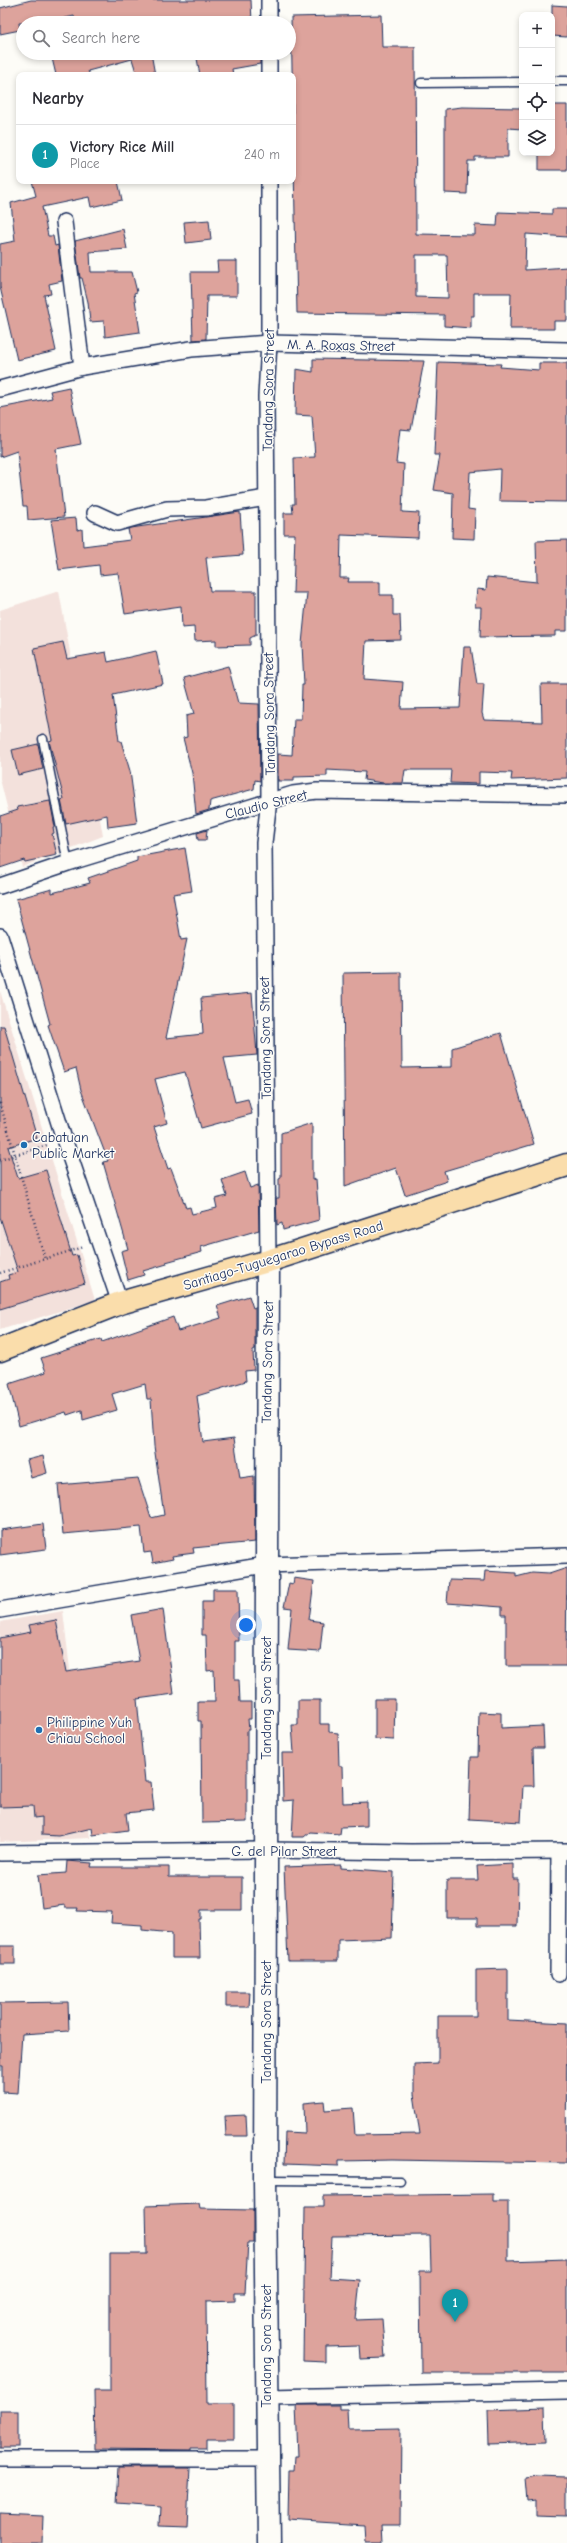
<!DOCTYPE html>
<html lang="en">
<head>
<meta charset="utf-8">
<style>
	body { margin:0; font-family:"Comic Neue",sans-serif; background:#f7f7f7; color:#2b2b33 }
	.controls { position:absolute; right:12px; top:12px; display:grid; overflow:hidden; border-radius:8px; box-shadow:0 2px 6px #0003 }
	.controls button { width:36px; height:36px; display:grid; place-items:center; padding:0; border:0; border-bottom:1px solid #e1e1e2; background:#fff; color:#2b2b33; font:20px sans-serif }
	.you { position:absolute; left:246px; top:1625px; width:14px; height:14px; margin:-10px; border:3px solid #fff; border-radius:50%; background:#1a73e8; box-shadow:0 0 0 6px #1a73e833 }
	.badge { display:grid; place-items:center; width:26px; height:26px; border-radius:50%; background:#ea580c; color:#fff; font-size:13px; font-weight:700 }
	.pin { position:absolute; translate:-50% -33px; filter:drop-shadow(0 1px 2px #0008) }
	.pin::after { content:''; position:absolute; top:21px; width:14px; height:12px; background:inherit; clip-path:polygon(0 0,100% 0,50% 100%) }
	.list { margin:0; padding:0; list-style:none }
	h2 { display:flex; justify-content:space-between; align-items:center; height:52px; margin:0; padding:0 16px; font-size:17px }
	h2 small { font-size:13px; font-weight:400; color:#7c7c81 }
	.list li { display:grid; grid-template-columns:26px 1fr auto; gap:12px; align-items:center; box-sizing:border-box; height:60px; padding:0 16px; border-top:1px solid #e1e1e2 }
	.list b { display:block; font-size:15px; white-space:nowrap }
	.list p { margin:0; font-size:13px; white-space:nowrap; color:#7c7c81 }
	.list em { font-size:13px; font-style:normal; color:#7c7c81 }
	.icon { flex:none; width:22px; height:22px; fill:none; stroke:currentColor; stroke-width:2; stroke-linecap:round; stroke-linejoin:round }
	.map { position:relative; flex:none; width:567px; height:2543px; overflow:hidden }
	.search { position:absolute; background:#fff; box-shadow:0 2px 6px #0003; left:16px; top:16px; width:280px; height:44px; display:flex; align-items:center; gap:10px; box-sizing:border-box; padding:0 14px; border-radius:22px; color:#7c7c81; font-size:15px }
	.panel { position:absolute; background:#fff; box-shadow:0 2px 6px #0003; left:16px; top:72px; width:280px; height:112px; border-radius:8px }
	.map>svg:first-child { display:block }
	.built { fill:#f3e1dc }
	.building { fill:#dda39c; stroke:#1b2f5e; fill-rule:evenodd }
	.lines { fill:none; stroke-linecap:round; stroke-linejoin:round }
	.lane-casing { stroke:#1b2f5e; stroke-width:11 }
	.street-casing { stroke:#1b2f5e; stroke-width:18 }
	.secondary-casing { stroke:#1b2f5e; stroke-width:25 }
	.highway-casing { stroke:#1b2f5e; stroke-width:25 }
	.path { stroke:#1b2f5e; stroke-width:2.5; stroke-dasharray:1 3; stroke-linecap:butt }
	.lane { stroke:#fdfcf7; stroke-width:8 }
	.street { stroke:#fdfcf7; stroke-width:15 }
	.secondary { stroke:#fdfcf7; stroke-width:22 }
	.highway { stroke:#faddab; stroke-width:22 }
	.poi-dot { fill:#1f6fb2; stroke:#fdfcf7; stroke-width:1.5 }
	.labels { text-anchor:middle; stroke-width:3; stroke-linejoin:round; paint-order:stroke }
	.street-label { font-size:14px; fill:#1b2f5e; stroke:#fdfcf7 }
	.poi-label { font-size:14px; fill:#1b2f5e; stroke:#fdfcf7; text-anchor:start }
</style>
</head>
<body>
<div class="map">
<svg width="567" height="2543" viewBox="0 0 567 2543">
	<rect width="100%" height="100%" fill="#fdfcf7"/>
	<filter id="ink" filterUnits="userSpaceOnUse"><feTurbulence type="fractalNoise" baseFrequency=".025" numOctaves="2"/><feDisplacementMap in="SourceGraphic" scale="8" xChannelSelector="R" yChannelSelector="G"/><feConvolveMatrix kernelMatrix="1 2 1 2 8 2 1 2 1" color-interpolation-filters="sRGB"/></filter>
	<g filter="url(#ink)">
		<g class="built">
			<polygon points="59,591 103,836 22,867 0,779 0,610"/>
			<polygon points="0,991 95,1300 0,1330"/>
			<polygon points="63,1611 90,1838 0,1842 0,1622"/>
		</g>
		<g class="building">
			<polygon points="31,0 251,0 252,23 75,23 74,16 44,23 19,23 20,30 0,34 0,8"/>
			<polygon points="552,5 567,6 567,37 552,36"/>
			<path d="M381 15 382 47H415L416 234 475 235V225L497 226 498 212 552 214V209H567V237L526 234 525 270 567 267V321H554V329H510L511 293H474V316H471V328L444 326V315L297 313 291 17ZM416 255H447L448 298 416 297Z"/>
			<polygon points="72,53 151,53 155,75 137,75 132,59 88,71 90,75 56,75 52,58"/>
			<polygon points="196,53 260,53 260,64 232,69 233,75 200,75"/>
			<polygon points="552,105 567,105 567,170 539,170 539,153 552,153"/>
			<polygon points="462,107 522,108 522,129 508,128 508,157 475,157 475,161 468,161 467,194 445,193 445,109"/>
			<polygon points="32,181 118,181 122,200 91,207 89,197 42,207 48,236 53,236 55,246 58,245 62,281 49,284 51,294 44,295 56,351 17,360 0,287 0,244 15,241 11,203 36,196"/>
			<polygon points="209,220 211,240 186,243 184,222"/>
			<polygon points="123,229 127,249 90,252 91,272 132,272 137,292 134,293 140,332 105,337 104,321 90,322 88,302 82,278 80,278 75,241"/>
			<polygon points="217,261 237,261 237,296 207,296 206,339 193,340 191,272 218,272"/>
			<polygon points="313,359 424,361 411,430 400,429 396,463 404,464 402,512 419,513 418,538 341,535 340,578 349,578 348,582 380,582 380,595 393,595 393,615 400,615 401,640 366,641 364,679 403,682 401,709 460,708 464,647 471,647 477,684 484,684 482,713 484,720 542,722 541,684 567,684 567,778 511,780 512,773 479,772 479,784 450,783 451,770 405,770 403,783 383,783 364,780 365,772 327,770 327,776 294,777 294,781 278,781 278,754 292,755 294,719 301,719 302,685 304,685 302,644 307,593 293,593 295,534 284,534 284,513 293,513 292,504 295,504 294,458 315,457 312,416 295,415 296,369 313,372"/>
			<polygon points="438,362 501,364 500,367 539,370 539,363 567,363 567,502 499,501 500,469 470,472 468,509 475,510 474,539 452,538 453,493 434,490 440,455 434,455"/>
			<polygon points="69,387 81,444 56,449 64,517 28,520 27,506 23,506 17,451 0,457 0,408 52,398 50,391"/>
			<polygon points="240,512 243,555 206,558 210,591 256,591 256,635 250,638 250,645 216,646 216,640 195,641 194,627 182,628 181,606 125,614 118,573 100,575 99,565 59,570 51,520 76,518 77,530 82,529 83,546 130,540 128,529 131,528"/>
			<polygon points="567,540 567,631 555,631 555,636 480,637 481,607 475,607 477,589 486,590 487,577 537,582 536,541"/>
			<polygon points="63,642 67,659 106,652 108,662 156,651 163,684 113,695 119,741 121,741 130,771 137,823 108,827 107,815 66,824 61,800 64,799 49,741 52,740 34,648"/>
			<polygon points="228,666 238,703 259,704 260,781 255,780 254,789 210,801 209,810 196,814 192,773 183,738 187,737 186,716 194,714 184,678"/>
			<polygon points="38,744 43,769 18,775 12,750"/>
			<polygon points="50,801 55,827 53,827 54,833 52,834 57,855 25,862 24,860 0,868 0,816 18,810 17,807"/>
			<polygon points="207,830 206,840 198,840 197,833"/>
			<polygon points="185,848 192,891 173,894 181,940 187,939 166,1038 203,1034 201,998 252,993 257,1055 224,1058 235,1102 248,1099 252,1114 201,1128 185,1072 155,1079 167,1123 154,1127 168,1169 171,1168 186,1208 190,1207 192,1214 217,1208 215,1199 227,1196 222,1180 245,1172 250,1188 258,1185 259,1230 201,1247 202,1252 166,1262 167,1264 143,1271 144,1275 128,1280 121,1251 128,1249 103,1162 108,1161 81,1090 76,1068 64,1072 48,1025 50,1024 16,899 52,889 52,893 90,883 88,878 137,861 137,857"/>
			<polygon points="401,972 402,1068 452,1067 452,1048 501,1033 534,1144 444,1171 447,1181 405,1195 396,1168 345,1186 343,973"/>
			<polygon points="0,1026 4,1026 37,1138 8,1147 18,1178 46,1170 72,1256 77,1255 85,1283 0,1309 0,1282 9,1279 8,1275 18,1272 0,1217"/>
			<polygon points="312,1123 312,1180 316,1179 319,1220 283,1230 282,1223 277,1225 276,1198 279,1198 279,1179 281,1178 281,1133"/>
			<polygon points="249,1296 253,1308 255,1307 255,1350 253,1351 254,1370 245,1371 246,1381 197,1396 203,1442 234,1438 240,1478 254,1476 255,1542 193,1548 194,1553 172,1556 173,1559 153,1563 151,1552 144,1553 141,1527 63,1534 58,1485 138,1478 151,1518 164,1515 154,1446 151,1399 147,1399 145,1384 112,1394 117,1410 83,1420 82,1410 67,1415 66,1412 19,1426 9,1384 46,1372 41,1358 101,1339 102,1342 173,1317 178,1331 221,1318 217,1306"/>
			<polygon points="43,1456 47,1473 31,1478 27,1460"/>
			<polygon points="43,1524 46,1549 0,1555 0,1530"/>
			<polygon points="567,1568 566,1666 506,1666 506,1615 502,1615 502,1607 447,1603 449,1580 484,1581 485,1571 516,1573 516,1577 532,1573 549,1574"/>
			<polygon points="294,1578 314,1581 309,1620 323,1622 320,1652 288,1650 292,1608 284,1607 289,1583 293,1584"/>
			<polygon points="213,1589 238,1589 239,1641 235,1641 235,1680 239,1680 240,1702 251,1702 251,1719 248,1719 249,1730 247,1730 247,1822 202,1823 201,1721 198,1721 198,1702 215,1702 214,1670 207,1671 206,1635 202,1635 202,1601 213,1601"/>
			<polygon points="163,1609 174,1694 137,1699 145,1782 151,1782 154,1810 126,1813 128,1830 93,1835 92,1828 58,1836 42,1835 42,1817 34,1818 33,1806 0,1807 0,1638 31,1632 29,1625 56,1620 66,1672 139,1661 131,1615"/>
			<polygon points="375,1699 395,1699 394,1740 375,1739"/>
			<polygon points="298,1700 320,1700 320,1724 329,1724 329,1732 338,1733 339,1766 342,1766 343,1803 367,1802 367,1826 341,1827 340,1834 310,1832 304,1837 292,1837 294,1800 283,1801 282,1753 294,1753 292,1725 298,1725"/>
			<polygon points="479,1712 501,1713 501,1728 543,1726 544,1748 533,1748 534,1786 523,1786 521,1822 469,1819 471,1757 478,1757"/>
			<polygon points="67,1861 92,1863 91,1867 169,1867 169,1877 242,1877 242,1910 201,1910 201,1919 199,1919 200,1958 172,1958 172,1933 142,1930 142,1925 111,1923 112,1912 77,1911 78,1908 65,1908 65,1905 42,1908 38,1875 66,1873"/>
			<polygon points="513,1864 513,1879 518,1879 517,1926 477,1926 477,1918 447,1918 447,1880 478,1880 477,1866"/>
			<polygon points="341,1865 341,1868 394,1872 392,1938 338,1940 338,1961 288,1961 284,1867"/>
			<rect x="0" y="1946" width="15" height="18"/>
			<polygon points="508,1969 508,2020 567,2023 566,2163 392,2160 339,2161 339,2166 284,2164 285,2132 305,2133 304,2103 324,2101 325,2110 353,2108 355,2135 420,2134 414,2094 414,2064 438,2063 438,2016 476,2016 476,1970"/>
			<polygon points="226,1992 250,1992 249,2007 226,2007"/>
			<polygon points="68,2002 69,2031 22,2034 18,2093 3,2092 3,2066 0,2066 0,2003"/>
			<polygon points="246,2115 247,2136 226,2136 225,2116"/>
			<polygon points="493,2194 493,2201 508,2201 508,2261 567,2259 567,2373 421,2373 420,2271 431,2271 430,2235 332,2236 330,2278 360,2280 356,2320 382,2319 385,2358 360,2359 359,2346 326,2347 326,2362 303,2361 305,2207 323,2207 323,2196"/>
			<polygon points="199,2204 200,2209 253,2210 253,2242 248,2242 245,2293 235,2293 235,2301 206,2302 207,2404 234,2404 234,2439 207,2439 207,2448 191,2448 191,2450 95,2449 94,2391 110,2391 110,2254 147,2254 146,2206"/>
			<polygon points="296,2405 339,2405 339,2409 347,2409 348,2429 401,2428 400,2525 381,2525 382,2543 366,2543 365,2525 288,2520 289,2470 294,2470 295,2456 298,2456"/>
			<polygon points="545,2408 546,2442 489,2444 488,2410"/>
			<rect x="0" y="2411" width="18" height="36"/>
			<polygon points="119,2468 190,2468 187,2526 159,2525 160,2507 117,2504"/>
			<polygon points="537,2476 567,2477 567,2516 536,2515 536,2500 527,2501 525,2478"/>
			<polygon points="0,2514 43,2516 42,2543 0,2543"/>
		</g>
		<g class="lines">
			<defs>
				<g id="lane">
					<polyline points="552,81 567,81"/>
					<polyline points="421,83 522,82"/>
					<polyline points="43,739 68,863"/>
					<polyline points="265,2180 400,2181"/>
				</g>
				<g id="street">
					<polyline points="269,23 269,0"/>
					<polyline points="269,75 269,53"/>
					<polyline points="64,222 82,367"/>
					<polyline points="0,389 82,367 191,349 269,343 567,350"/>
					<polyline points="95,513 117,523 167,509 206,508 266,498"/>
					<polyline points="0,886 68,863 293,794 317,791 567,795"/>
					<polyline points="0,936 64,1139 120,1303"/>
					<polyline points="268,1261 264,843 269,800 266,396 269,343 269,181"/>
					<polyline points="0,1610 265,1565 567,1556"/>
					<polyline points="0,1853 267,1850 411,1852 567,1851"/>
					<polyline points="558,1974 559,1851"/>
					<polyline points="267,2397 567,2391"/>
					<polyline points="0,2459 267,2459"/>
				</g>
				<polyline id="secondary" points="268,1261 265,2180 269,2543"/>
				<polyline id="highway" points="0,1350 120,1303 268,1261 567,1165"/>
			</defs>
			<use href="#lane" class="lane-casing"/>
			<use href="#street" class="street-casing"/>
			<use href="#secondary" class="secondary-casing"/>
			<use href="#highway" class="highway-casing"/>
			<g class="path">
				<polyline points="0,1103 45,1259"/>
				<polyline points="0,1160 47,1145"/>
				<polyline points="0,1273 83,1247"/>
			</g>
			<use href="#lane" class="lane"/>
			<use href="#street" class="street"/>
			<use href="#secondary" class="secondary"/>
			<use href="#highway" class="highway"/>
		</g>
	</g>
	<g class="poi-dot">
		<circle cx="24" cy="1145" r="4"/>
		<circle cx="39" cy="1730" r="4"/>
	</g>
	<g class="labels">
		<g class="street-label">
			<text transform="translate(341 345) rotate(1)" y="5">M. A. Roxas Street</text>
			<text transform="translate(268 390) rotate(-89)" y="5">Tandang Sora Street</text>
			<text transform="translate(269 714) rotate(-91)" y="5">Tandang Sora Street</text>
			<text transform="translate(266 804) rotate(-14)" y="5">Claudio Street</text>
			<text transform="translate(265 1038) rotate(-91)" y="5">Tandang Sora Street</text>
			<text transform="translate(283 1255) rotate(-17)" y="5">Santiago-Tuguegarao Bypass Road</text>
			<text transform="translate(267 1362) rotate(-89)" y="5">Tandang Sora Street</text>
			<text transform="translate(266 1698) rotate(-90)" y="5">Tandang Sora Street</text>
			<text x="284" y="1856">G. del Pilar Street</text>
			<text transform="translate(266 2022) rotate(-90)" y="5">Tandang Sora Street</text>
			<text transform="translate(266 2346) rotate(-90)" y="5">Tandang Sora Street</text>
		</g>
		<g class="poi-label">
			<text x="32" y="1142">Cabatuan<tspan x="32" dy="16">Public Market</tspan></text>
			<text x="47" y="1727">Philippine Yuh<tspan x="47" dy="16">Chiau School</tspan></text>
		</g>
	</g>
</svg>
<div class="controls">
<button>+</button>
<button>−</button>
<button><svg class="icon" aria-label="locate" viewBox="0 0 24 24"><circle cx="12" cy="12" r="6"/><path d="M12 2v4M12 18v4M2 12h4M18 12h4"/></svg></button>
<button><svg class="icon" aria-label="layers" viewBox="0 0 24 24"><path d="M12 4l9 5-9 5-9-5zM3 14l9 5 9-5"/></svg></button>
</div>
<div class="you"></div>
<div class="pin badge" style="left:455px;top:2322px;background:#0f9aa8">1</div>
<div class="search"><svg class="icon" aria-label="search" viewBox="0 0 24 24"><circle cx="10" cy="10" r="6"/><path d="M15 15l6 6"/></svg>Search here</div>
<section class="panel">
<h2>Nearby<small></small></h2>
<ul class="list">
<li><span class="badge" style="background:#0f9aa8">1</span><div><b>Victory Rice Mill</b><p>Place</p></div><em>240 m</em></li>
</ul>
</section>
</div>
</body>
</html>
